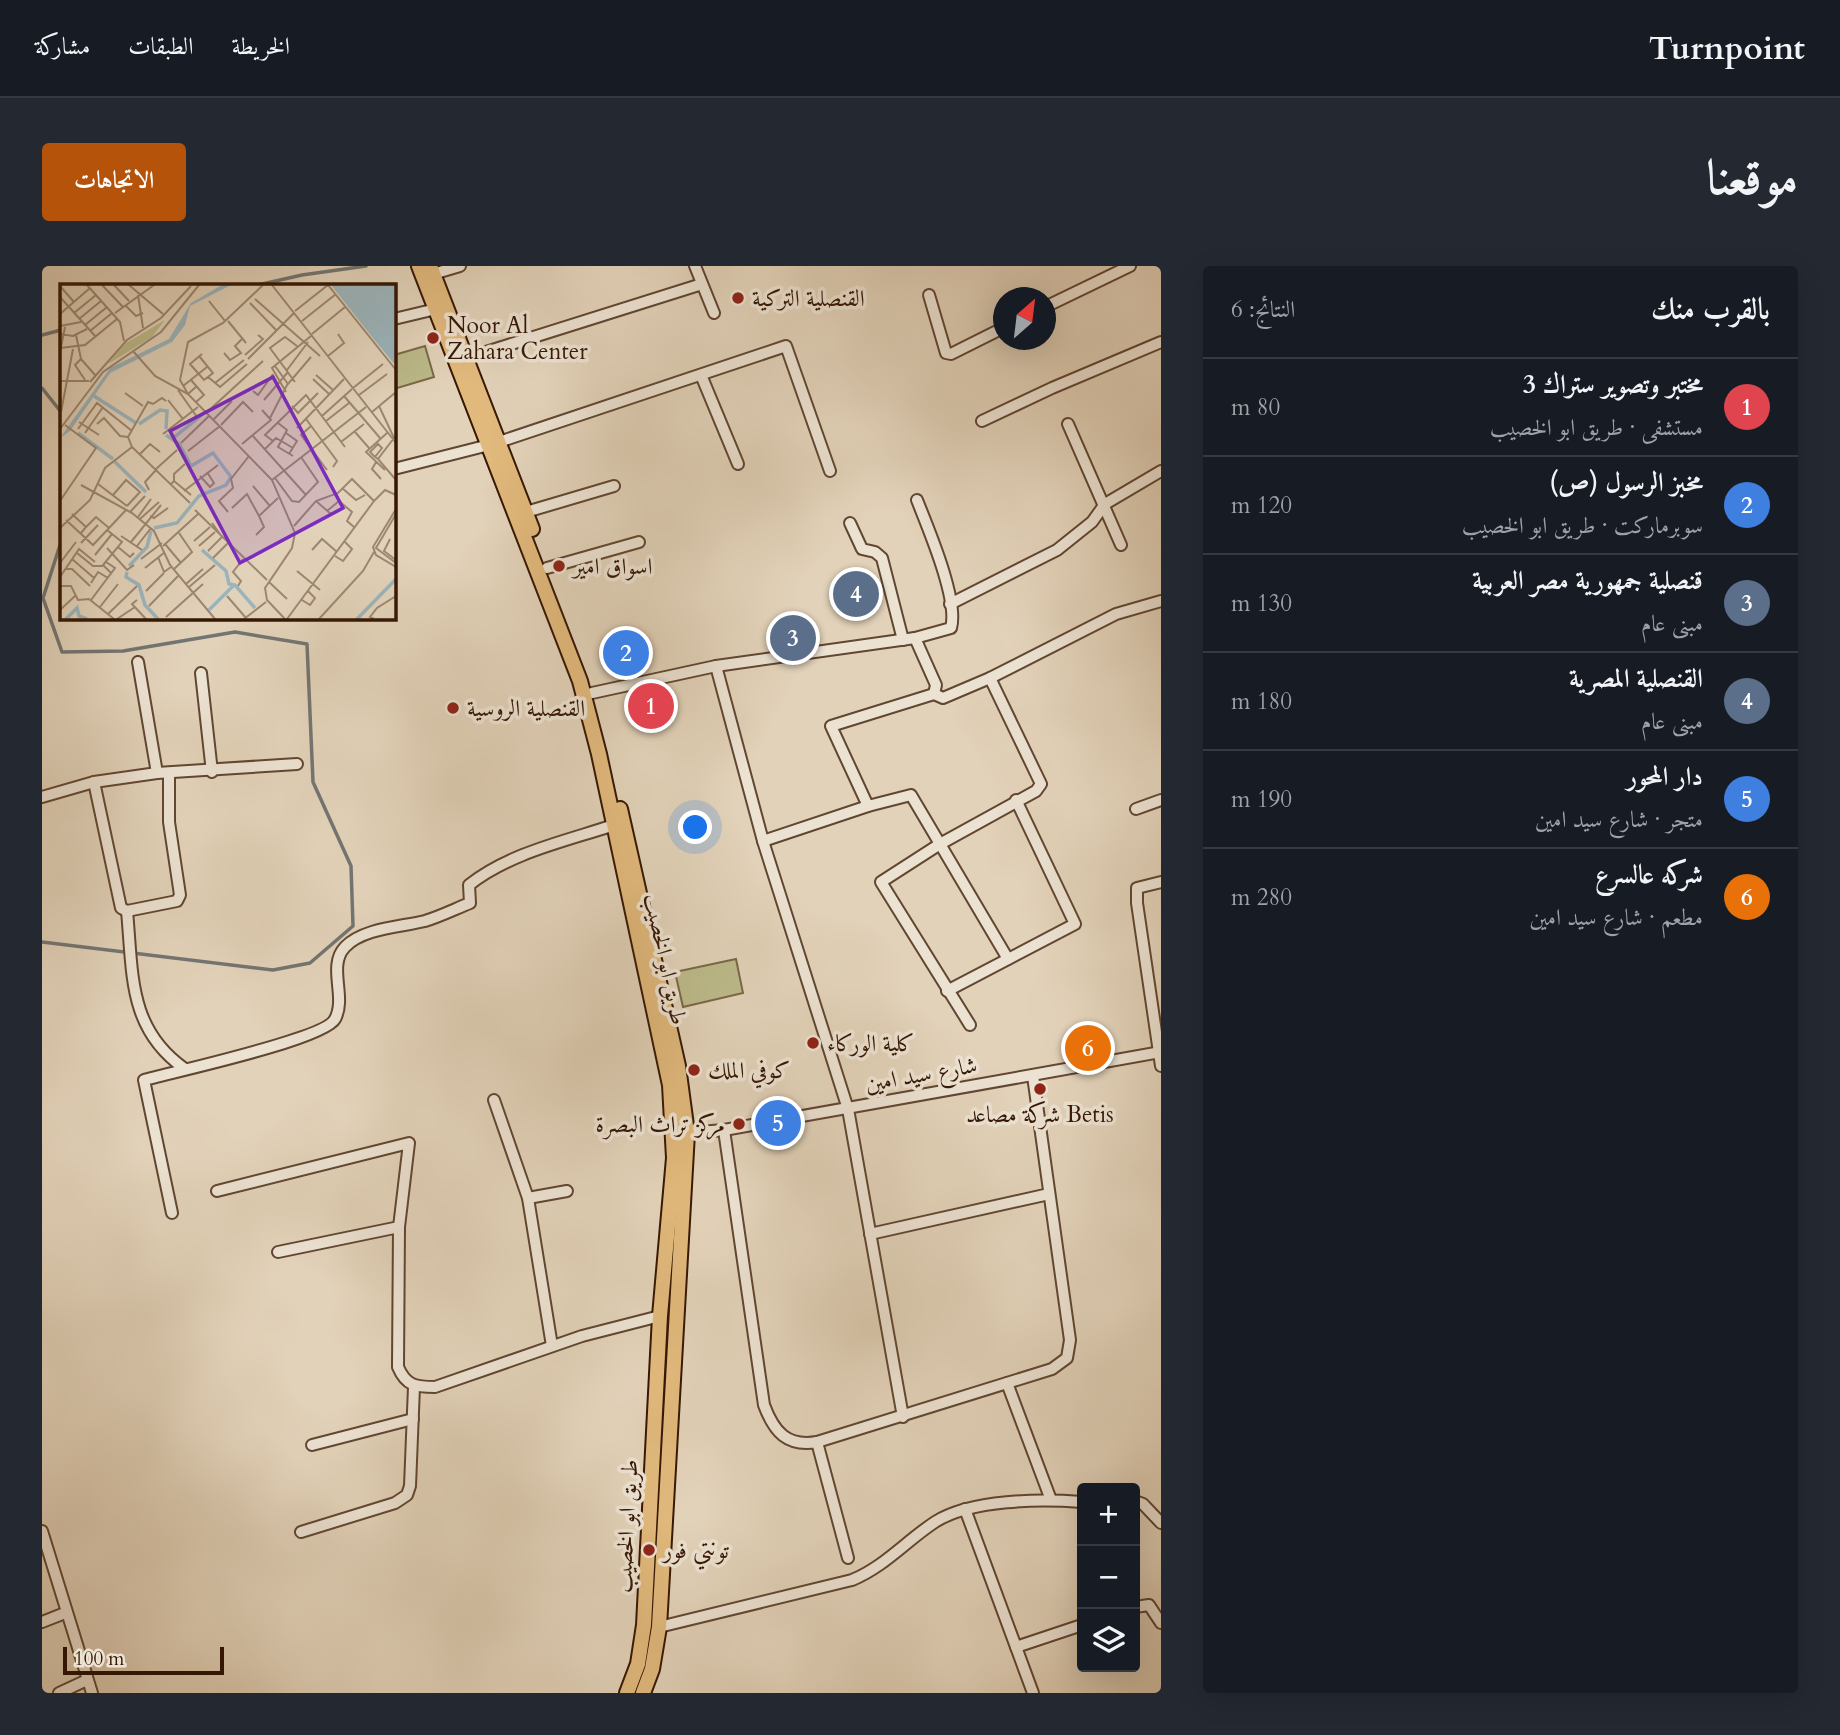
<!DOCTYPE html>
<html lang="ar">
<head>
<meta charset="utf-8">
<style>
	body { margin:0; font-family:Cardo,Amiri,serif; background:#242831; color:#f1f3f6; direction:rtl }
	.controls { position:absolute; right:21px; bottom:21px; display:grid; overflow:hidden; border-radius:7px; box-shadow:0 7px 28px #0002 }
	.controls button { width:63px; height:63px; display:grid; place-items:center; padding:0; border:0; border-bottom:2px solid #363941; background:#171b24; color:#f1f3f6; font:35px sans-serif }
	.compass { position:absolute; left:951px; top:21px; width:63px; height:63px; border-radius:50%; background:#171b24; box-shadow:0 7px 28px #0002; rotate:28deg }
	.scale { position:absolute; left:21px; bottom:18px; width:161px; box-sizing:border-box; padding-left:7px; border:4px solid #361704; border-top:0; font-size:19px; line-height:24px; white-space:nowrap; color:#361704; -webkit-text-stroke:5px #ece2d2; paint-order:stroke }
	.you { position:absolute; left:654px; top:562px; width:24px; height:24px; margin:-18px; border:5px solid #fff; border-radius:50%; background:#1a73e8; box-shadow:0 0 0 10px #1a73e833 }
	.badge { display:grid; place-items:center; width:46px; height:46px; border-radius:50%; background:#b45309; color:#fff; font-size:23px; font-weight:700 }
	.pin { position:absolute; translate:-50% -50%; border:4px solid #fff; box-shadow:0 2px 7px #0006 }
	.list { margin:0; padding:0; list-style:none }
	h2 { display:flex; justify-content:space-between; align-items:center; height:91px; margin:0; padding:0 28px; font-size:30px }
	h2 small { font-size:23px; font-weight:400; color:#9ea1a6 }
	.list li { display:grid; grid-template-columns:46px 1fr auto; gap:21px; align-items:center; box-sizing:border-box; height:98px; padding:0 28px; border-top:2px solid #363941 }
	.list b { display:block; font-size:26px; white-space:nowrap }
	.list p { margin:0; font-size:23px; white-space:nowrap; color:#9ea1a6 }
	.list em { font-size:23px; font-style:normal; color:#9ea1a6 }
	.icon { flex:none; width:38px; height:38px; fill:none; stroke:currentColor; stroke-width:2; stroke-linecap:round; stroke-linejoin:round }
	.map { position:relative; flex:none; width:1119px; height:1427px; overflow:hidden; direction:ltr; border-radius:7px }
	header { display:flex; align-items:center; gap:42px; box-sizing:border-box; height:98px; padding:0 35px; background:#171b24; border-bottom:2px solid #363941 }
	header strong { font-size:33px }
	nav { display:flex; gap:38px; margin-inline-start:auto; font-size:24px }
	.intro { display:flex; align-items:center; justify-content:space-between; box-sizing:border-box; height:168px; padding:0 42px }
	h1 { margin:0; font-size:49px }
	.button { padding:18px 32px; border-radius:7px; background:#b45309; color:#fff; font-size:24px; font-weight:700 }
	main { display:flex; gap:42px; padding:0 42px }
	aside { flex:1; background:#171b24; border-radius:7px; box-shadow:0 7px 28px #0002 }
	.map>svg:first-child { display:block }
	.green { fill:#bcba8a; stroke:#796847; stroke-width:2 }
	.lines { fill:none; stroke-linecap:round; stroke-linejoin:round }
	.stream { stroke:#737572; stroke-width:3.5 }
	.minor-casing { stroke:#614631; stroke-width:14 }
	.major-casing { stroke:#361704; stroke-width:18 }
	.minor { stroke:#ece2d2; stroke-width:10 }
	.major { stroke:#e1b97c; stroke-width:14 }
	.poi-dot { fill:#8f2418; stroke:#ece2d2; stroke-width:2.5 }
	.labels { text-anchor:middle; stroke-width:7; stroke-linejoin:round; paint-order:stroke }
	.poi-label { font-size:23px; fill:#361704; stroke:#ece2d2; text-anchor:start }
	.street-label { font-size:23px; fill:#361704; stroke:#ece2d2 }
	.inset-river { fill:none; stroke:#9bb4bb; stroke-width:3.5 }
	.inset-road { fill:none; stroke:#9d8771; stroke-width:2 }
	.view { fill:#7b2cbf; fill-opacity:0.15; stroke:#7b2cbf; stroke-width:3.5 }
	.inset-edge { fill:none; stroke:#361704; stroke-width:3.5 }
</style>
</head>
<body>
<header>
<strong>Turnpoint</strong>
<nav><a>الخريطة</a><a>الطبقات</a><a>مشاركة</a></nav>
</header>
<div class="intro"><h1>موقعنا</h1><a class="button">الاتجاهات</a></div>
<main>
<aside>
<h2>بالقرب منك<small>النتائج: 6</small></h2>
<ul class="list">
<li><span class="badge" style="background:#e0444e">1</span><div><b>مختبر وتصوير ستراك 3</b><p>مستشفى · طريق ابو الخصيب</p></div><em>80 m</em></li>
<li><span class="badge" style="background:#3f7fe0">2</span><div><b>مخبز الرسول (ص)</b><p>سوبرماركت · طريق ابو الخصيب</p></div><em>120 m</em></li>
<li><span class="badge" style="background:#5c6f8a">3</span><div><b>قنصلية جمهورية مصر العربية</b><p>مبنى عام</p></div><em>130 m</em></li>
<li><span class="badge" style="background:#5c6f8a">4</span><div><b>القنصلية المصرية</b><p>مبنى عام</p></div><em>180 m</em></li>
<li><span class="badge" style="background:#3f7fe0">5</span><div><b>دار المحور</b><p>متجر · شارع سيد امين</p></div><em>190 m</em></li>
<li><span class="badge" style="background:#e8710a">6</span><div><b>شركه عالسرع</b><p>مطعم · شارع سيد امين</p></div><em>280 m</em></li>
</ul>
</aside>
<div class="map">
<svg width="1119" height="1427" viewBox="0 0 1119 1427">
	<rect width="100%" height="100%" fill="#e2d2b9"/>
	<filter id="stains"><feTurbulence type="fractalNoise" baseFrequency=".00286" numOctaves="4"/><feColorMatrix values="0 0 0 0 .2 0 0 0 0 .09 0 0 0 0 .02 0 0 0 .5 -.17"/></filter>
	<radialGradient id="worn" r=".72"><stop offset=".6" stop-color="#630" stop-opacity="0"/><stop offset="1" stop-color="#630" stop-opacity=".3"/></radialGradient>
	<g class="green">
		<polygon points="383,80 392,111 352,123 352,89"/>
		<polygon points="694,693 701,727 641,741 633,706"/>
	</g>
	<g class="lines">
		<g class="stream">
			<polyline points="216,19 260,9 324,0"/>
			<polyline points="0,69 19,64"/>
			<polyline points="0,122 19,146"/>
			<polyline points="0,676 231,704 268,697 311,660 309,600 271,516 265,378 193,366 81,385 20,386 1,332 19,276"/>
		</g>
		<defs>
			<g id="minor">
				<polyline points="653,0 672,47"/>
				<polyline points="391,8 418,0"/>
				<polyline points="887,29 904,87 909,88 961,62"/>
				<polyline points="1003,41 1088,0"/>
				<polyline points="352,53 394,43"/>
				<polyline points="425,92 660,18"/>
				<polyline points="659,109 696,198"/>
				<polyline points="940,155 1010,122 1119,76"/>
				<polyline points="1026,158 1079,279"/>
				<polyline points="457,176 744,80 788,205"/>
				<polyline points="352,203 447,179"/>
				<polyline points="484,246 572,220"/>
				<polyline points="808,257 820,283 833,286 840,292 861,374"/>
				<polyline points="505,302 597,276"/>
				<polyline points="908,338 1015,284 1050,256 1063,238 1119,205"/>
				<polyline points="873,372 894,419 892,428"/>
				<polyline points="96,396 115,507"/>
				<polyline points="674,400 721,575 806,843 861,1151"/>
				<polyline points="159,407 170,506"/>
				<path d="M550 427 674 400 873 372 909 362C917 334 886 262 875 234"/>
				<polyline points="52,516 79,642 85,645 135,635 138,629 127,556 127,508"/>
				<polyline points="0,531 52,516 115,507 255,498"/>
				<polyline points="826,540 789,460 892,428 901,432 948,412 1074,348 1119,335"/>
				<polyline points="1094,543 1119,534"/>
				<polyline points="721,575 826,540 869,529 966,693"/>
				<polyline points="1119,616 1095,622 1095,637 1119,800"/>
				<path d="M85 645C91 709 86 763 143 803"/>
				<polyline points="905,725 1033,658 974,534"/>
				<polyline points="928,759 839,616 898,578 994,525 999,518 948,412"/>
				<polyline points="452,834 486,932 510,1080"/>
				<path d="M682 864 722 1139C732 1166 745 1181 775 1176L1010 1103 1025 1092 1028 1074 991 810"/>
				<polyline points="645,867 682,864 1119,786"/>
				<path d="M175 925 367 877 357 961 356 1101C364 1120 374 1121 393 1121L540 1070 618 1050"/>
				<polyline points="486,932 525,925"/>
				<path d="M130 947 102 814C131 806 283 773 293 753 305 731 285 700 303 681 321 662 359 661 383 655 399 650 413 643 428 637L427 619C467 587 524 575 572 559"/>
				<polyline points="828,968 1007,928"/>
				<polyline points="236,986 357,961"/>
				<polyline points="965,1117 1009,1234"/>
				<polyline points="775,1176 806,1292"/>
				<polyline points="270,1179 371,1153"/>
				<polyline points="1093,1235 1101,1238 1119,1257"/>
				<polyline points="923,1243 991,1427"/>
				<polyline points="0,1265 50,1427"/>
				<polyline points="259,1266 353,1237 365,1229 368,1220 372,1121"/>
				<polyline points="1093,1341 1107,1339 1119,1357"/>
				<polyline points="0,1356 23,1347"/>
				<path d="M617 1361 810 1314C842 1301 864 1275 893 1256 929 1233 999 1233 1040 1236"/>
				<polyline points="974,1381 1040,1359"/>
				<polyline points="17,1427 45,1414"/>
			</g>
			<g id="major">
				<polyline points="377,0 538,415 557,488 628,819 632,892 618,1050 602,1359 596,1398 585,1427"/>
				<polyline points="388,0 490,263"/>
				<polyline points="578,543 636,800 645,867 617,1361 610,1403 601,1427"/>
			</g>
		</defs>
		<use href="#minor" class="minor-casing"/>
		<use href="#major" class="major-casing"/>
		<use href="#minor" class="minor"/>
		<use href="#major" class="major"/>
	</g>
	<g class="poi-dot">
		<circle cx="696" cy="32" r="7"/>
		<circle cx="391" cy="72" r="7"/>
		<circle cx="517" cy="300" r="7"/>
		<circle cx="411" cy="442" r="7"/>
		<circle cx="771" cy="777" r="7"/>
		<circle cx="652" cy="804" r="7"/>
		<circle cx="998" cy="823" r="7"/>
		<circle cx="697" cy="858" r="7"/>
		<circle cx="607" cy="1284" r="7"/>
	</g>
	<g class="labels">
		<g class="poi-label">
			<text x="710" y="40">القنصلية التركية</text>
			<text x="405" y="67">Noor Al<tspan x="405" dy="26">Zahara Center</tspan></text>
			<text x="531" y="308">اسواق امير</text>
			<text x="425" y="450">القنصلية الروسية</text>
			<text x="785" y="785">كلية الوركاء</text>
			<text x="666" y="812">كوفي الملك</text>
			<text x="998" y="856" text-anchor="middle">شركة مصاعد Betis</text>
			<text x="683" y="866" text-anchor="end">مركز تراث البصرة</text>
			<text x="621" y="1292">تونتي فور</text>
		</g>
		<g class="street-label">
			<text transform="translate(624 693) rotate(78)" y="8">طريق ابو الخصيب</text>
			<text transform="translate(879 808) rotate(-10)" y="8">شارع سيد امين</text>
			<text transform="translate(584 1260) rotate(-87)" y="8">طريق ابو الخصيب</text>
		</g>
	</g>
	<g transform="translate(18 18)">
		<rect width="336" height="336" fill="#e2d2b9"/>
		<path d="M105 36 92 53 48 80 66 59Z" fill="#bcba8a"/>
		<path d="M162 1H171L130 22 125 41 112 58 50 89 10 147 0 154 50 84 109 55 131 19ZM271 1H336V82L316 58Z" fill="#9bb4bb"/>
		<path class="inset-river" d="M34 112 76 139M79 140 100 126 107 127 106 145M18 149 53 175M112 155 143 130M54 177 86 208M94 244 117 239 139 212 166 201 171 193 153 169 131 182 119 160 106 151M142 266 166 287 169 300 175 301 195 324M69 282 87 263 91 247M67 288 66 293 79 301 85 321 98 335M149 326 173 302M6 335 17 324 19 332 27 335M297 335 336 295"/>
		<path class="inset-road" d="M27 1 60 38 64 57M42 1 63 23M54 1 69 17M69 1 103 30M212 1 336 159M0 2 14 18M78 11 83 44M0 13 36 53M195 15 260 72M149 17 165 37M190 19 216 46M65 21 76 32 83 29M235 27 268 1 336 86M14 29 36 11M55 29 94 1M0 30 30 4M19 35 41 17M168 37 186 59M242 37 276 10M25 41 47 23M0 42 21 38M30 47 52 29M0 50 13 52 27 45M252 50 285 23M16 51 21 75 35 91M0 64 25 61 57 35M73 67 95 92 128 110 212 196 235 249 232 264 205 304 207 316 225 335M0 68 5 43M164 69 170 76 181 69 175 62 182 55M185 71 203 55 198 51M139 72 153 89 144 96 130 80 142 70M268 72 284 59 278 50M21 75 15 81 25 96M188 75 234 29M215 82 228 100M227 86 248 58M256 91 273 106M148 93 160 103 187 80M253 95 269 110M131 96 144 111 136 118M0 97H29M30 98 67 56 101 34 131 2M235 98 210 64 225 53 237 62M155 99 184 76M123 102 147 83M137 102 128 110 120 96 128 58 163 39 203 1M293 104 323 80M118 106 137 133M193 107 198 111 213 90M226 108 212 84 251 52M65 109 83 122M299 111 327 90M284 112 320 154M108 116 123 135M204 116 228 88M106 117 102 114 93 120 88 118 68 153 72 163 130 219M232 122 238 129 258 109M319 122 334 154 318 175 336 196M1 128 13 65M312 128 336 108M146 129 203 77M262 132 292 105M210 134 227 101 251 73M154 135 172 117M246 135 277 177 273 183M266 137 289 119M19 138 39 151M218 139 227 146 218 163 233 172M37 140 44 134 60 152 68 153M161 141 183 118 193 128M251 142 241 151 267 186M237 144 284 95M0 145 43 88 101 48 139 1M18 145 37 119 72 147M295 148 309 164M25 149 43 123M226 149 237 157 229 170M103 150 138 123M192 151 246 211M213 157 205 151 246 111 285 163M281 158 304 140M121 159 149 132M182 160 211 136 202 126M205 165 216 154 233 164M128 167 160 142M80 170 90 160 100 168M315 173 322 164 318 160 310 168 315 173 318 175M316 178 312 185 321 195M96 185 117 166M325 186 306 168 327 149M140 192 150 203 154 199 147 188M215 194 232 217 239 218 258 198 241 173M212 196 306 123M114 197V190L125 180M38 200 67 222M111 200 114 197 131 211M21 201 72 229 94 247 110 281 155 335M193 202 210 222M282 204 296 216 305 211M89 206 85 198 96 186M124 207 158 181M53 211 66 196 80 208 67 222M0 217 36 164 5 141M256 217 272 231M172 224 187 210 199 232 218 214M336 225 313 263 316 271 336 283M135 226 207 296M267 227 279 217 292 228 287 237 294 243M70 228 85 212M168 228 159 217 173 204 171 195 189 172M12 230 26 243 21 249M336 230 316 264 336 279M90 232 94 234 108 224M78 233 91 215M80 235 99 218M6 236 33 261 66 226M234 242 256 217 278 209 292 195 314 217 325 206 336 211M26 243 36 233 49 244M0 244 30 216 45 184 72 163M47 246 62 258 43 281 51 289M196 251 204 243 199 232M61 252 82 266M330 255 324 267 336 276M134 257 150 243M71 258 101 221M21 259 38 241M105 260 121 279M77 262 91 244M103 262 138 230M139 262 155 248M58 263 70 273 74 269M47 264 67 286 74 281M252 266 262 255 277 268M148 267 162 253 152 239M17 269 33 282H43M35 271 52 250M275 272 283 277 292 265 284 257M98 273 104 288 111 283M153 274 168 259M12 275 34 294M81 275 102 259M0 279 16 258M85 284 105 268M5 285H12L30 302M113 286 132 268 119 249M237 287 260 306M0 293 19 265 35 278M209 298 227 315M31 299 38 288 48 294M126 300 143 285M0 302H11L18 316 29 315 54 335M178 302 181 297 173 288 183 275M129 303 155 281M86 307 104 289M167 312 186 334M31 316 55 284 46 278M77 316 72 320 86 335M242 316 250 321 255 314 248 307M89 322 119 291M40 323 58 300M0 326 16 311M48 330 77 302M106 333 143 300M57 335 75 323M184 335 206 318M227 335 314 217M259 335 303 287 314 268M314 335 310 333 317 324 336 312"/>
		<path class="view" d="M213 93 283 224 180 279 110 147Z"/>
		<rect width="336" height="336" class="inset-edge"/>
	</g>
	<rect width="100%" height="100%" filter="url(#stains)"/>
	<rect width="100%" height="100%" fill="url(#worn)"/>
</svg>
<div class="controls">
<button>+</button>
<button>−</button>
<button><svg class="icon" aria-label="layers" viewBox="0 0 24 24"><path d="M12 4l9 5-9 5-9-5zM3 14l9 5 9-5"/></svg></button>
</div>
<svg class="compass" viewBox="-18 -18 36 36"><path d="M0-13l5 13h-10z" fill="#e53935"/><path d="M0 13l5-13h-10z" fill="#9ea1a6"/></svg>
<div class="scale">100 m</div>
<div class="you"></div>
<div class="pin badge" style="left:609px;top:440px;background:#e0444e">1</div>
<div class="pin badge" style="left:584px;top:387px;background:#3f7fe0">2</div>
<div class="pin badge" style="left:751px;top:372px;background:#5c6f8a">3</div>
<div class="pin badge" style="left:814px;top:328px;background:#5c6f8a">4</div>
<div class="pin badge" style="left:736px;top:857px;background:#3f7fe0">5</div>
<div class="pin badge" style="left:1046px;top:782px;background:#e8710a">6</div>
</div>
</main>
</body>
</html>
